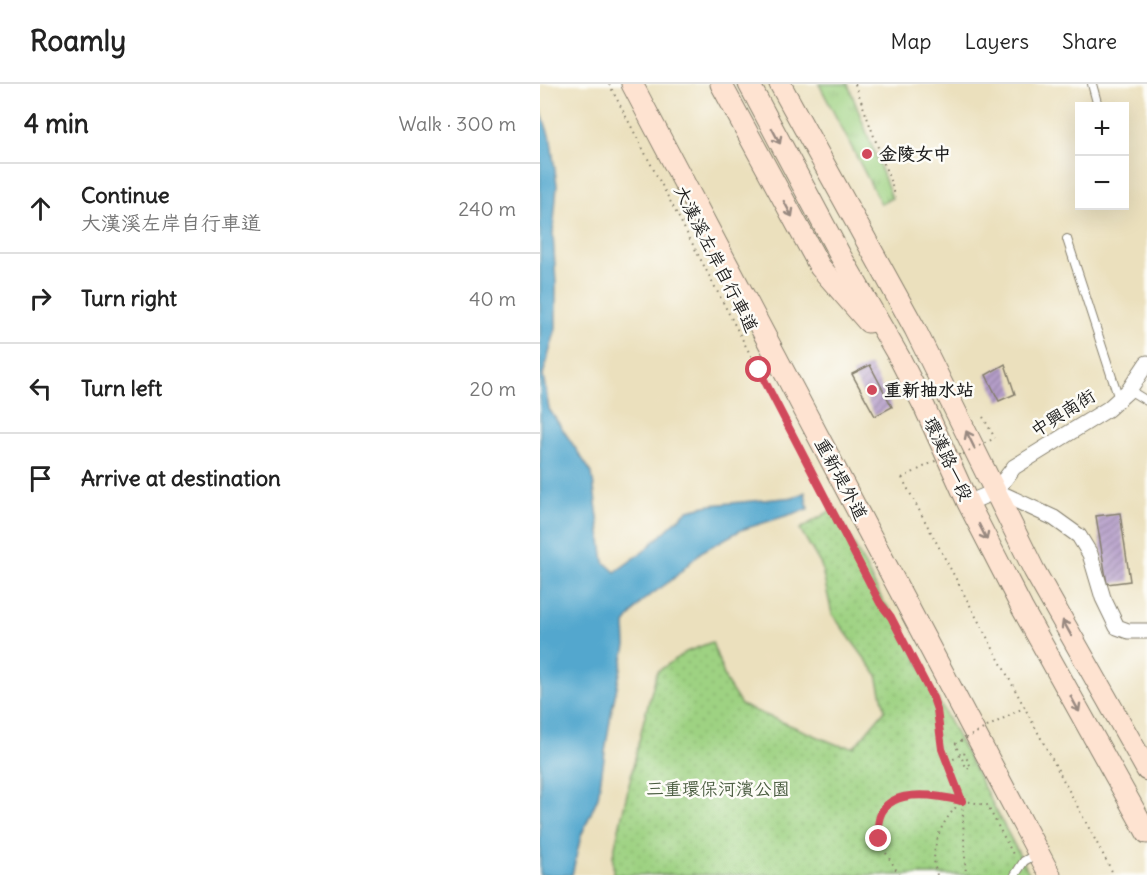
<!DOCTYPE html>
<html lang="en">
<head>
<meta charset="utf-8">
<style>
	body { margin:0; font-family:Delius,"LXGW WenKai TC",sans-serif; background:#f2f2f2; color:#222 }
	.controls { position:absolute; right:18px; top:18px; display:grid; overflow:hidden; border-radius:0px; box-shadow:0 6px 24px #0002 }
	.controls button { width:54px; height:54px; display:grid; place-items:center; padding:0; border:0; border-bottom:2px solid #e0e0e0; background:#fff; color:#222; font:30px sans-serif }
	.stop { position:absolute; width:18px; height:18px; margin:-14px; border:4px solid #d1495b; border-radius:50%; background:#fff }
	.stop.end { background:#d1495b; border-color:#fff; box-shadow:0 2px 6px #0008 }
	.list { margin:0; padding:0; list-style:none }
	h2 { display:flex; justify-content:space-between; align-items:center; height:78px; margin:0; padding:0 24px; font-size:26px }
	h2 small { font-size:20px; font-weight:400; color:#767676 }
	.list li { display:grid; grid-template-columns:39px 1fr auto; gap:18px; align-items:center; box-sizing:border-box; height:90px; padding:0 24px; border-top:2px solid #e0e0e0 }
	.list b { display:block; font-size:22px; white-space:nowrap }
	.list p { margin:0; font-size:20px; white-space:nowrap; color:#767676 }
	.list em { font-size:20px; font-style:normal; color:#767676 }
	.icon { flex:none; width:33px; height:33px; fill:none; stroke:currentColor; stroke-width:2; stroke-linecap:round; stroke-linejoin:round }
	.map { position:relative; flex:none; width:607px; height:791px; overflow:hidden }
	header { display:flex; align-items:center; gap:36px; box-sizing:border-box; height:84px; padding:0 30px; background:#fff; border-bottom:2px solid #e0e0e0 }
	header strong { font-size:28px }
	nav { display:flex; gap:33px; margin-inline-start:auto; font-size:21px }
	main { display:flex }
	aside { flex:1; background:#fff }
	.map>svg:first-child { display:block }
	.grass { fill:url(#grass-tufts); stroke:#5d774f; stroke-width:1.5 }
	.park { fill:url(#park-dots); stroke:#5d774f; stroke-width:1.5 }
	.water { fill:#52a7ce; stroke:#376275; stroke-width:1.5 }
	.building { fill:url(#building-hatch) }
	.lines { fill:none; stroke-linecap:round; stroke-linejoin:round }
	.lane-casing { stroke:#847e6c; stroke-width:10 }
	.street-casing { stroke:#847e6c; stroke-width:17 }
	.secondary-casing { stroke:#847e6c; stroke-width:23 }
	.path { stroke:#847e6c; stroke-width:2; stroke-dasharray:1.5 4.5; stroke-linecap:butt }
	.lane { stroke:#fff; stroke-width:8 }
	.street { stroke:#fff; stroke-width:15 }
	.secondary { stroke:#fee3d1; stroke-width:21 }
	.path-bridge { stroke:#847e6c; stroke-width:2; stroke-dasharray:1.5 4.5; stroke-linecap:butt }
	.oneway { stroke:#988980 }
	.route { stroke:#d1495b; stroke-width:8 }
	.poi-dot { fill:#d1495b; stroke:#fdfcf7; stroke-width:2 }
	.labels { text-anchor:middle; stroke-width:5; stroke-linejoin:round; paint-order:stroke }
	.poi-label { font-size:18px; font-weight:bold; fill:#1c1c1c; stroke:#fdfcf7; text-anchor:start }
	.street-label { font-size:18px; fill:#1c1c1c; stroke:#fdfcf7 }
	.park-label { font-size:18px; fill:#4a5c40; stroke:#fdfcf7 }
</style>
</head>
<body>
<header>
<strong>Roamly</strong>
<nav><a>Map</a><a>Layers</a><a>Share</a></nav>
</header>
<main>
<aside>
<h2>4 min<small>Walk · 300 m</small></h2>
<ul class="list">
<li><svg class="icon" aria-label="ahead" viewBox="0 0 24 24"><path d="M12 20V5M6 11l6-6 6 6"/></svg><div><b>Continue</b><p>大漢溪左岸自行車道</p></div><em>240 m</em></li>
<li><svg class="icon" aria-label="right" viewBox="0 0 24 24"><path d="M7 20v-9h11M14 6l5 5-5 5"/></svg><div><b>Turn right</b></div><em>40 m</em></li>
<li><svg class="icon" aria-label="left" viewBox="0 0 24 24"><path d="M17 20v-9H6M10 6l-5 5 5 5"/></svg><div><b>Turn left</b></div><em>20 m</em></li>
<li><svg class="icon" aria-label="arrive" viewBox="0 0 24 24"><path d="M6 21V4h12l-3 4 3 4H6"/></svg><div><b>Arrive at destination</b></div></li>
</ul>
</aside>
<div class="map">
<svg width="607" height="791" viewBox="0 0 607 791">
	<defs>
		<pattern id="grass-tufts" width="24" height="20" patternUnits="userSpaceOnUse" patternTransform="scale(1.5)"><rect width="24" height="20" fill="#9ed282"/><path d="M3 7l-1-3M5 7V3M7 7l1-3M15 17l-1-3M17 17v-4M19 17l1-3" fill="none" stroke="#88b470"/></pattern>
		<pattern id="park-dots" width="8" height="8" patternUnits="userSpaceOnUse" patternTransform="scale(1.5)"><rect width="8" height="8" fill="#9ed282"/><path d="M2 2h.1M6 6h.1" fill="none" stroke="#88b470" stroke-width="1.8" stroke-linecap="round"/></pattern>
		<pattern id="building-hatch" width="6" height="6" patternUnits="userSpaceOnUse" patternTransform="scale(1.5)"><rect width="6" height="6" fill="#b59ec9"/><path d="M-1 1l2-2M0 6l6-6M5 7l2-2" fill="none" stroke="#9280a2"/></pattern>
	</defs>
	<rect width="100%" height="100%" fill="#fdfcf7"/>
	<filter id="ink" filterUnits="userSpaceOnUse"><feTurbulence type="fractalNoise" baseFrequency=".0167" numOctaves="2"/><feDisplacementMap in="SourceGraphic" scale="12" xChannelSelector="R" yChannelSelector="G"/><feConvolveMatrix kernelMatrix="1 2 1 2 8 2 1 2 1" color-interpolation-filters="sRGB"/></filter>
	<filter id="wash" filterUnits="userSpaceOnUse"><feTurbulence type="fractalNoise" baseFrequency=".008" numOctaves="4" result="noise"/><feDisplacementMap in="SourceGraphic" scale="24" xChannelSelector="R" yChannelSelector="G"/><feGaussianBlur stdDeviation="1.35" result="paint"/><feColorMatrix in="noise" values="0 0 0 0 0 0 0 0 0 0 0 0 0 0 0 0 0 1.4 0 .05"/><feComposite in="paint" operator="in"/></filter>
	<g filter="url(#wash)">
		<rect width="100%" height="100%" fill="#ebe0bd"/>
		<polygon class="grass" points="279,0 308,0 352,114 341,120"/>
		<polygon class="park" points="295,424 343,517 353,530 490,791 73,791 73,771 104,635 117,588 146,568 172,558 187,599 201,621 298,661 314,663 345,626 337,591 292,530 281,481 260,445"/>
		<polygon class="water" points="0,24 11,57 17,101 13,150 16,199 16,244 3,291 9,325 52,389 64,478 75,488 104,467 148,426 170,421 255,413 265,408 268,425 201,446 161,468 133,495 101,518 85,540 86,562 71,630 58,713 41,752 32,791 0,791"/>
		<g id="blocks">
			<g class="building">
				<polygon points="465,280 475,310 459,317 446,291"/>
				<polygon points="330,281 352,323 335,332 312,290"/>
				<polygon points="580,429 590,497 567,500 556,432"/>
			</g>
		</g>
	</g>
	<g filter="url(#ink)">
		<use href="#blocks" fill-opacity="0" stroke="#847e6c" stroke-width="1.5"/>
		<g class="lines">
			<defs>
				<g id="lane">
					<polyline points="552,0 558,22"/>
					<polyline points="527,155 579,315"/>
					<polyline points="589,306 607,317"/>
					<polyline points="475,791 484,777 497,770"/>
				</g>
				<g id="street">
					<polyline points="456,407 514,434 539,452 550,470 563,514 577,543 588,547 607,547"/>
					<polyline points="456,407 474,383 568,325 589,306 607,279"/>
					<polyline points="428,419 456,407"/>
				</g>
				<g id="secondary">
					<polyline points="92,0 510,791"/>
					<polyline points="181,0 280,183 328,238"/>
					<polyline points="209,0 300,171 359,273 384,322 428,419 482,524 607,749"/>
					<polyline points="240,0 375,245 494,486 607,686"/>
				</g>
			</defs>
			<use href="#lane" class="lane-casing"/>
			<use href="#street" class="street-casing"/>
			<use href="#secondary" class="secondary-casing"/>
			<g class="path">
				<polyline points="69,0 340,519 351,533 393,614 397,626 402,665 422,717 426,791"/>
				<polyline points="315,0 356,113"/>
				<polyline points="443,333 455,354"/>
				<polyline points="362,394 574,791"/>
				<polyline points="408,678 424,669"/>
				<path d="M359 791C353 779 343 767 339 754 336 746 337 740 340 732 353 696 419 717 447 721L474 772"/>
				<path d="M397 791C388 763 402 736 422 717"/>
			</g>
			<use href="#lane" class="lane"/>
			<use href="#street" class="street"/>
			<use href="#secondary" class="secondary"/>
			<g class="path-bridge">
				<polyline points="362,394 417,366 420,372 455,354"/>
				<polyline points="424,669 431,683 427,685 415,660 485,623"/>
			</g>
		</g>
		<defs><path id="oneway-shaft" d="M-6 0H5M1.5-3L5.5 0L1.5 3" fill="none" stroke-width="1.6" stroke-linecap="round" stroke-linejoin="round" transform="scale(1.5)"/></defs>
		<g class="oneway">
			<use href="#oneway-shaft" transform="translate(236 52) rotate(62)"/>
			<use href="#oneway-shaft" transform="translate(248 125) rotate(62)"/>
			<use href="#oneway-shaft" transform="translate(430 355) rotate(-116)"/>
			<use href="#oneway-shaft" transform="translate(443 448) rotate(63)"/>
			<use href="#oneway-shaft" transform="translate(527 544) rotate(-119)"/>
			<use href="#oneway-shaft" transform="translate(535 620) rotate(61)"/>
		</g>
	</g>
	<g class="lines" filter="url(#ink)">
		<path class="route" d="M219 286 340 519 351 533 393 614 397 626 402 665 422 717C388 709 330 701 339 755"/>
	</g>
	<g class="poi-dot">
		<circle cx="327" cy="70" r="6"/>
		<circle cx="332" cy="306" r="6"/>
	</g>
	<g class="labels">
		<g class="poi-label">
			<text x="339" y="76">金陵女中</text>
			<text x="344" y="312">重新抽水站</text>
		</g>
		<g class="street-label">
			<text transform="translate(176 175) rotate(63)" y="6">大漢溪左岸自行車道</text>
			<text transform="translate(523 329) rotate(-32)" y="6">中興南街</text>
			<text transform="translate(408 375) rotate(65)" y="6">環漢路一段</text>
			<text transform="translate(301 395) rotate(62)" y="6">重新堤外道</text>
		</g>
		<g class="park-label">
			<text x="178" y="711">三重環保河濱公園</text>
		</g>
	</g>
</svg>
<div class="controls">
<button>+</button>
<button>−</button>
</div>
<div class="stop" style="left:219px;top:286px"></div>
<div class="stop end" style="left:339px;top:755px"></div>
</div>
</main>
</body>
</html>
